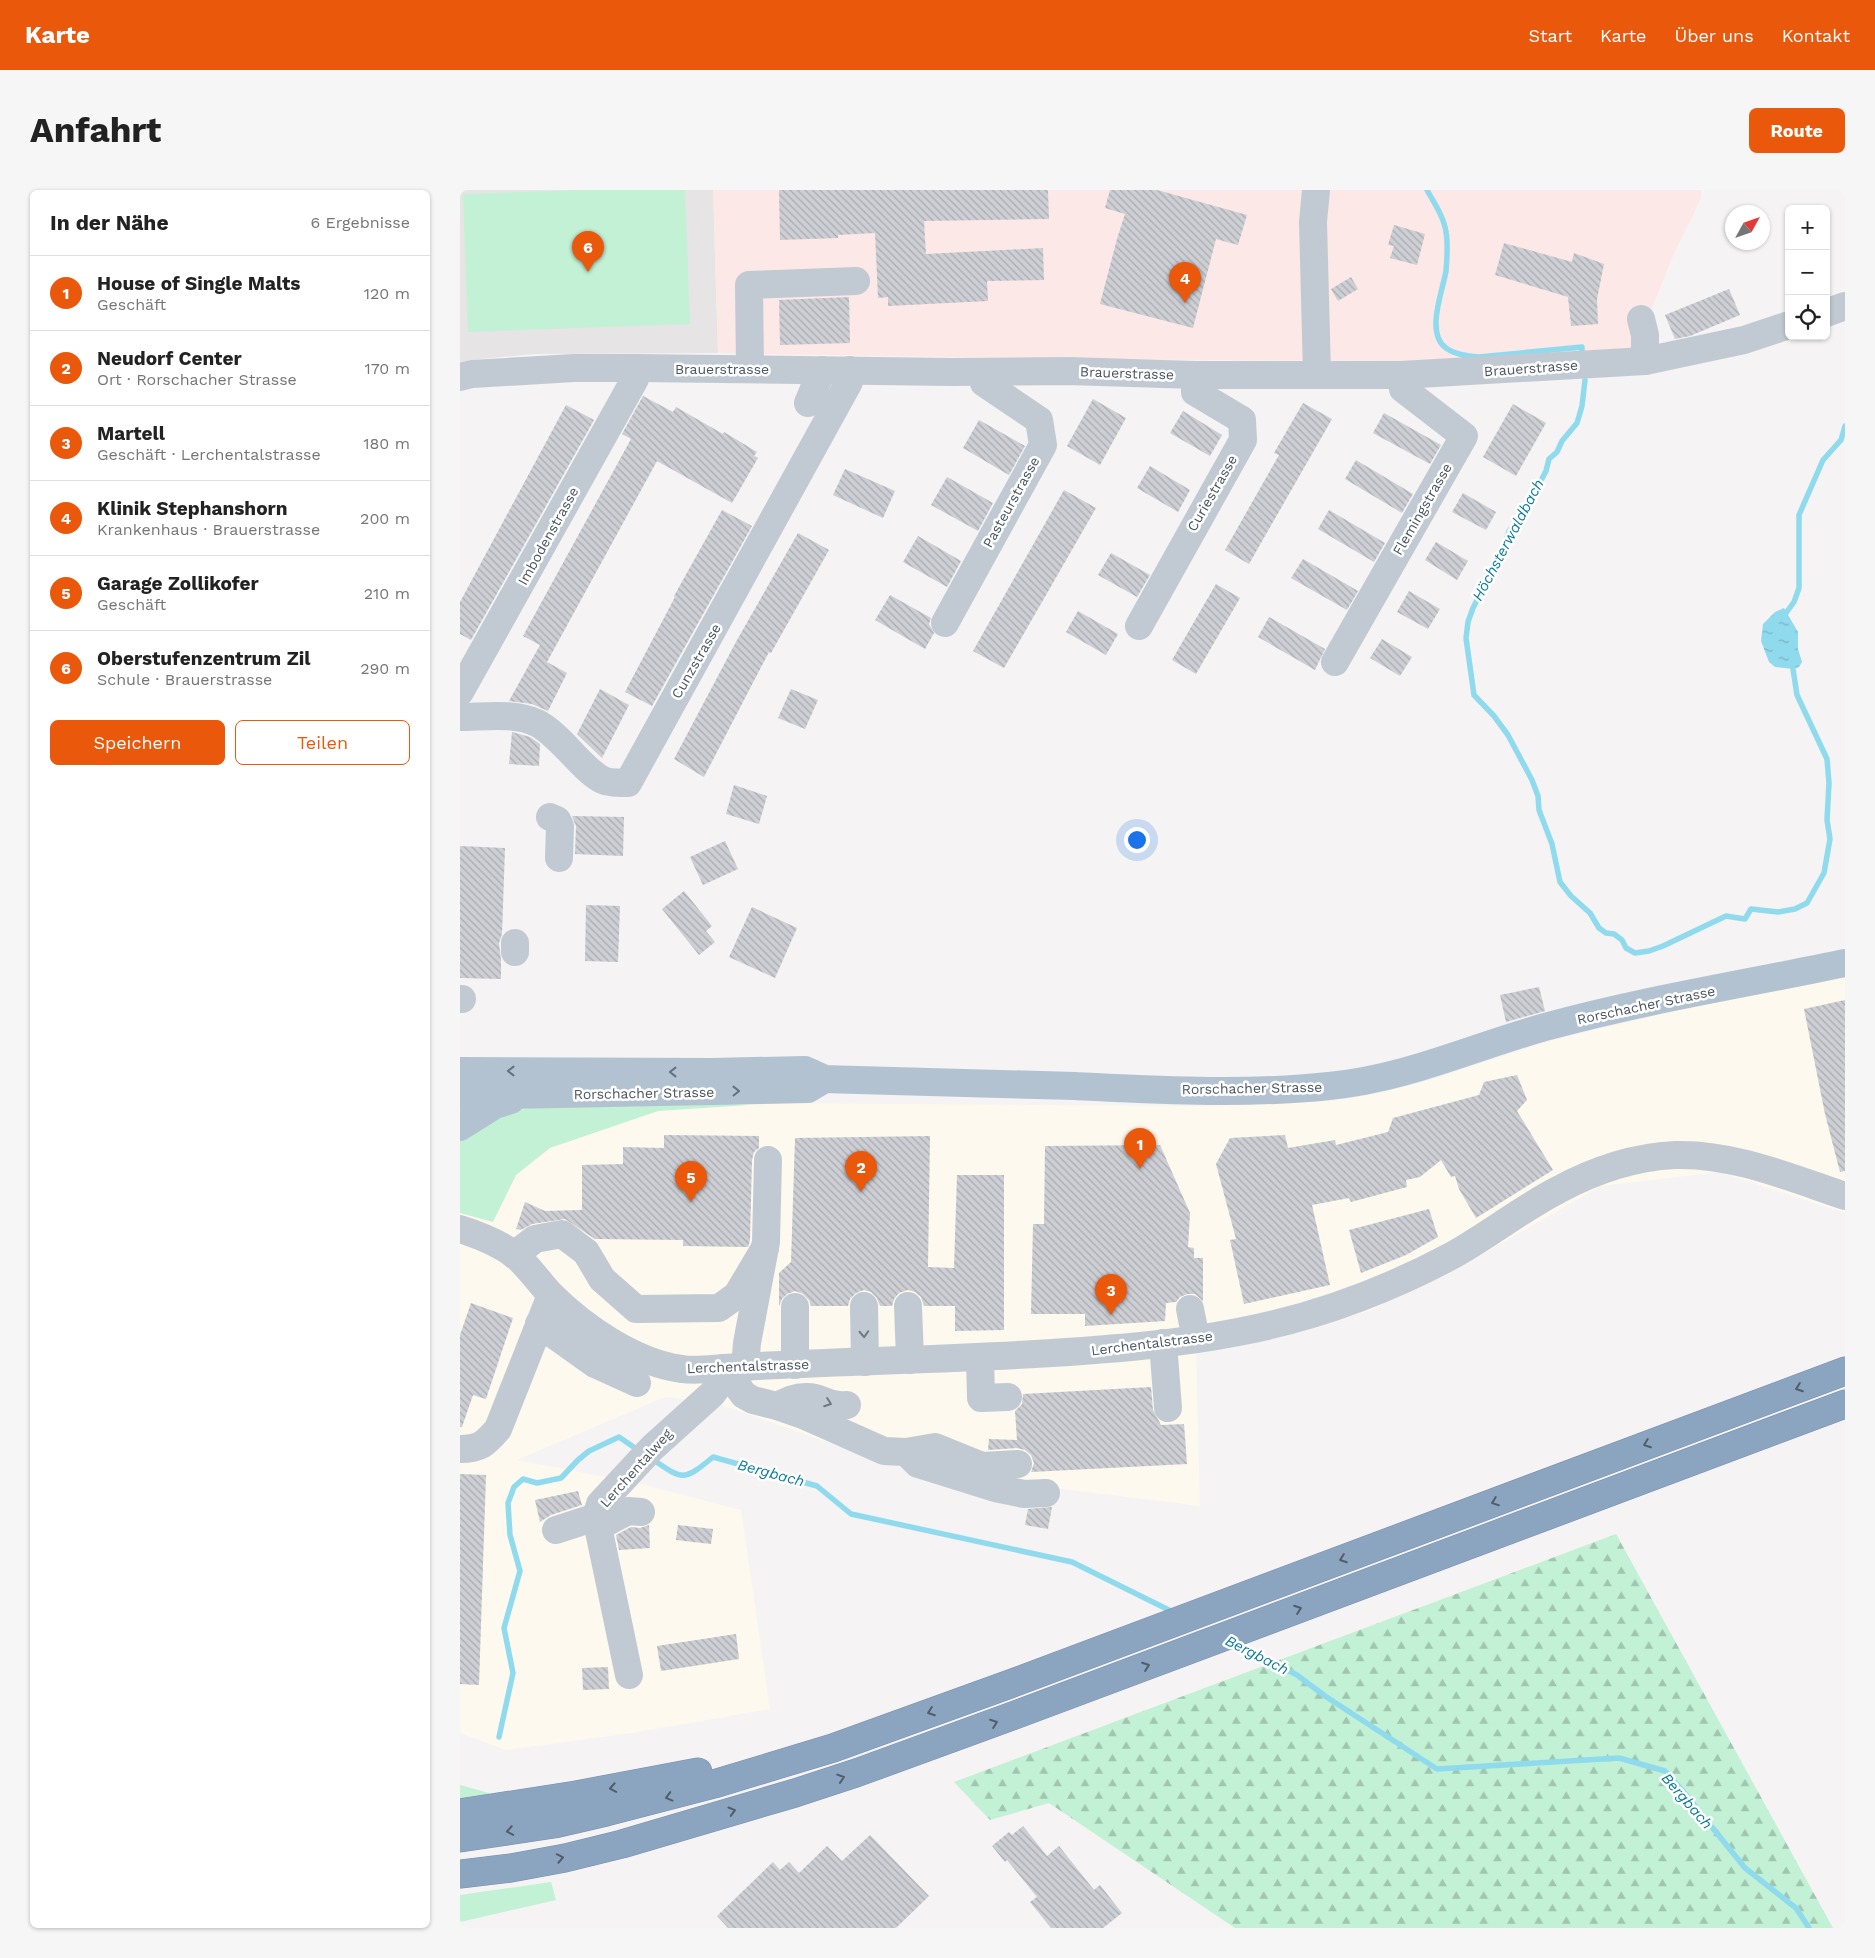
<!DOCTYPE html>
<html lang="de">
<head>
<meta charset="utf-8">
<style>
	body { margin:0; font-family:"Work Sans",sans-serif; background:#f6f6f6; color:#222 }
	.controls { position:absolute; right:15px; top:15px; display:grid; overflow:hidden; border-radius:8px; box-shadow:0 1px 4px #0004 }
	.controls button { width:45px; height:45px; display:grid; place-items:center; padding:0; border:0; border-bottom:1px solid #e0e0e0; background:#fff; color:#222; font:25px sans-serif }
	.compass { position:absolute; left:1265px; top:15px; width:45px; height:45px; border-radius:50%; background:#fff; box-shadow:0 1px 4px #0004; rotate:50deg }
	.you { position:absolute; left:676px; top:649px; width:18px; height:18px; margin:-12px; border:4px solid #fff; border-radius:50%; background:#1a73e8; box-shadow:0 0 0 8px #1a73e833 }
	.badge { display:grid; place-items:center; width:32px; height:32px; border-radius:50%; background:#ea580c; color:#fff; font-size:16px; font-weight:700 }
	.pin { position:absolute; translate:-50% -41px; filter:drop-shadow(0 1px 2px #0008) }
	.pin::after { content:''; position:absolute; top:26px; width:18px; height:15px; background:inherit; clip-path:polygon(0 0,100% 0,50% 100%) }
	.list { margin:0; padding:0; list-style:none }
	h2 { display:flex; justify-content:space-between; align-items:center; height:65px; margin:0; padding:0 20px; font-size:21px }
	h2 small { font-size:16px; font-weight:400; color:#767676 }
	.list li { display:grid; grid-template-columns:32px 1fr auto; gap:15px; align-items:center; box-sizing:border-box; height:75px; padding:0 20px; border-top:1px solid #e0e0e0 }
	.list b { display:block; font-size:19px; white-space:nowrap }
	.list p { margin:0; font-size:16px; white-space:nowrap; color:#767676 }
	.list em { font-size:16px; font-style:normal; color:#767676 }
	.actions { display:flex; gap:10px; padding:15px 20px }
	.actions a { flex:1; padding:11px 0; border:1px solid #ea580c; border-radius:8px; text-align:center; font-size:18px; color:#ea580c }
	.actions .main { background:#ea580c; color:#fff }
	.icon { flex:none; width:28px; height:28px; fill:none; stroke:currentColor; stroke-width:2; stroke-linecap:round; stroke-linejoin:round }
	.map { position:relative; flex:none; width:1385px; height:1738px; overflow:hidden; border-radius:8px }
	header { display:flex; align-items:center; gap:30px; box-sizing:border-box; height:70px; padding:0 25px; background:#ea580c; color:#fff }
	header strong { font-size:24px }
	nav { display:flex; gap:28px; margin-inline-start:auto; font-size:18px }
	.intro { display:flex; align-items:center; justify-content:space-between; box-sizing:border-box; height:120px; padding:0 30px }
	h1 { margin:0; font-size:35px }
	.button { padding:12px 22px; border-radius:8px; background:#ea580c; color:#fff; font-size:18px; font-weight:700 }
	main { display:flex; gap:30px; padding:0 30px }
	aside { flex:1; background:#fff; border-radius:8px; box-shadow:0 1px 4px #0004 }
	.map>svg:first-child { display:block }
	.commercial { fill:#fdf9ef }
	.education { fill:#e6e4e5 }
	.medical { fill:#fce8e6 }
	.grass { fill:#c3f1d5 }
	.forest { fill:url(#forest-firs) }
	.water { fill:url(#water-ripples) }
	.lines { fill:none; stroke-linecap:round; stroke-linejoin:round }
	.stream { stroke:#90daee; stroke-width:5.5 }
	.building { fill:url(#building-back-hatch) }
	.highway-casing { stroke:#7690ad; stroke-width:29 }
	.minor { stroke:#c1cad2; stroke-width:28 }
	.major { stroke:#b3c2d1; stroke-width:28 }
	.highway { stroke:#8ba5c1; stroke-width:28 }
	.oneway { stroke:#64717d }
	.oneway2 { stroke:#6e7983 }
	.oneway3 { stroke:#505e6b }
	.labels { text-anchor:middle; stroke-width:5; stroke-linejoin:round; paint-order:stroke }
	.street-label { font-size:14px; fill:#4a5661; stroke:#fff }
	.water-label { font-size:15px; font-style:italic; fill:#0c7c9b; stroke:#fff }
</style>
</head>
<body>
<header>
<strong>Karte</strong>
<nav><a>Start</a><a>Karte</a><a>Über uns</a><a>Kontakt</a></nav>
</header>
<div class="intro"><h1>Anfahrt</h1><a class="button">Route</a></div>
<main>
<aside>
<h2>In der Nähe<small>6 Ergebnisse</small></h2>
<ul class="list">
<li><span class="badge">1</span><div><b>House of Single Malts</b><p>Geschäft</p></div><em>120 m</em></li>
<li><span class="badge">2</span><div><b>Neudorf Center</b><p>Ort · Rorschacher Strasse</p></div><em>170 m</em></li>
<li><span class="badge">3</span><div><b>Martell</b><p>Geschäft · Lerchentalstrasse</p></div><em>180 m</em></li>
<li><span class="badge">4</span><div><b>Klinik Stephanshorn</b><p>Krankenhaus · Brauerstrasse</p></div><em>200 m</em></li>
<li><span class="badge">5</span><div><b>Garage Zollikofer</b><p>Geschäft</p></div><em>210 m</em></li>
<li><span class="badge">6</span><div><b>Oberstufenzentrum Zil</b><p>Schule · Brauerstrasse</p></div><em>290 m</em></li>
</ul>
<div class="actions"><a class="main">Speichern</a><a>Teilen</a></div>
</aside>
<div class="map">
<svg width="1385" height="1738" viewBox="0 0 1385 1738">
	<defs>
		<pattern id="forest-firs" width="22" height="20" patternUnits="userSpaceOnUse" patternTransform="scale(1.25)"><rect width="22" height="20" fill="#c3f1d5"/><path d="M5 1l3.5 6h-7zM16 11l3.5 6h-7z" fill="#a0c6b0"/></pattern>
		<pattern id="water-ripples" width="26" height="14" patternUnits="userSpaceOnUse" patternTransform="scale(1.25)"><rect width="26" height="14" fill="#90daee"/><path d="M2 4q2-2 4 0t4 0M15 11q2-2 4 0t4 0" fill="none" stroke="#78b4c4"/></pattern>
		<pattern id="building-back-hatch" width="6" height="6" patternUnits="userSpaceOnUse" patternTransform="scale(1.25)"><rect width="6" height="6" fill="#cdcfd5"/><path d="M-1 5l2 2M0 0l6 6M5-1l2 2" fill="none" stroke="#a8abb0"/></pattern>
	</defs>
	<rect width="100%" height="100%" fill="#f5f3f3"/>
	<polygon class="commercial" points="1385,786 1385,1023 1260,982 1141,996 991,1082 909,1121 819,1146 736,1161 740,1316 554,1293 427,1273 256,1213 205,1207 57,1270 177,1293 281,1320 310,1519 172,1543 46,1560 0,1543 0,923 48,925 158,912 733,916 871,911 919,903 970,890 1089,851 1273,807"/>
	<polygon class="education" points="0,0 253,0 258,163 75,164 20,169 0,172"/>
	<polygon class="medical" points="253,0 1241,0 1241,8 1212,68 1176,158 956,171 598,169 258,163"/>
	<g class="grass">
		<polygon points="127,0 225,0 230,134 8,142 3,4"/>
		<polygon points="169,909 289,915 198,921 90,958 56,985 33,1032 0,1023 0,946 38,924 85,915"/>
		<polygon points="0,1595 29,1603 29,1607 0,1611"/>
		<polygon points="91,1692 96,1710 0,1732 0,1705"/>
	</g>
	<polygon class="forest" points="1156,1344 1373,1738 775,1738 589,1613 530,1630 494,1592"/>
	<polygon class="water" points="1324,418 1338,442 1338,459 1342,472 1339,477 1333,479 1315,477 1309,472 1301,451 1303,434 1315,422"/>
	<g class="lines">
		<g class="stream">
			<path d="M967 0C974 13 984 27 986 42 988 53 987 69 986 81 983 100 965 143 986 158 996 165 1008 166 1019 167L1122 157V161"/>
			<polyline points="1125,190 1122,216 1117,233 1102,251 1097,262 1089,269 1086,281 1064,323 1049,341 1042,363 1028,383 1020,404 1013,418 1008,432 1006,448 1014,505 1034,526 1048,545 1072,590 1078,606 1079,620 1092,654 1100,692 1111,706 1130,723 1139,738 1146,743 1154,744 1162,750 1166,758 1175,763 1189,761 1203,756 1266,726 1285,729 1291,719 1318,722 1335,719 1347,713 1364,683 1370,649 1367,630 1369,593 1367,569 1337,505 1333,479"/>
			<polyline points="1326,423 1334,412 1339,398 1339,325 1363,270 1381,250 1385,236"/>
			<path d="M192 1269C223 1290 223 1292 253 1267L357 1296 391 1324 612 1372 715 1423"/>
			<polyline points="774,1453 837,1485 865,1506 977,1579 1159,1568 1205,1581 1222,1600 1285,1678 1336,1718 1349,1738"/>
			<polyline points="39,1547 53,1483 44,1438 60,1381 50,1345 48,1313 54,1297 63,1289 77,1293 101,1288 118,1270 129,1261 159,1247 178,1260"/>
		</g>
	</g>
	<g class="building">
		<polygon points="319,0 588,0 589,29 464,31 466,64 583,58 584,90 527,91 528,111 428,116 428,107 418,108 415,43 378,45 378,48 320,50"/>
		<polygon points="650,0 697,0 787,25 778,55 756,49 733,138 640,114 657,49 665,24 645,18"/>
		<polygon points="934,35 965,44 957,75 930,68 934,56 928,55"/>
		<polygon points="1044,53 1112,72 1114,63 1144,74 1137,109 1138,134 1111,136 1108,107 1035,85"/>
		<polygon points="891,87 898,99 878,111 871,99"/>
		<polygon points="1269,99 1280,125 1230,146 1215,149 1205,125"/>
		<polygon points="389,107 390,153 320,155 319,110"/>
		<polygon points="183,206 213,222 216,217 263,244 264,242 297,262 294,266 298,268 272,313 197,271 87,472 107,483 88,521 72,514 49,511 80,455 63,446 171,249 162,244"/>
		<polygon points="633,209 666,228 640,275 607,256"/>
		<polygon points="843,213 872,229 789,374 765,360 819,265 814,263"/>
		<polygon points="1053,214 1086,233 1056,286 1023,267"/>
		<polygon points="106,215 134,230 11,450 0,444 0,412"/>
		<polygon points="723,221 762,245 750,266 710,243"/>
		<polygon points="924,223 981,255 970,274 913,243"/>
		<polygon points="519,230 565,256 549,285 503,258"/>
		<polygon points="896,270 953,304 942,323 885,289"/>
		<polygon points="690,276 730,300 718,322 677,298"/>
		<polygon points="385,279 435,301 423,328 373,305"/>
		<polygon points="487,287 533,313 518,341 471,315"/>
		<polygon points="604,300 636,318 544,478 513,461"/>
		<polygon points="1003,303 1036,322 1026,340 992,322"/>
		<polygon points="262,320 292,336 192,516 165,502 215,407 214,406"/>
		<polygon points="869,320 925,353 914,372 858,339"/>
		<polygon points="338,343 369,360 311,463 309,462 244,587 214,569 277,450"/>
		<polygon points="458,346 501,371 487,397 443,372"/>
		<polygon points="976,352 1008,371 997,390 965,370"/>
		<polygon points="651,363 690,385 677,407 638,385"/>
		<polygon points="843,369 898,401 887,420 831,388"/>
		<polygon points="756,394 780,408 736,484 712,470"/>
		<polygon points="949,401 980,419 968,439 937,422"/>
		<polygon points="430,405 471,428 469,434 474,443 465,459 415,430"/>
		<polygon points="618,421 658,444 646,465 606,442"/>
		<polygon points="809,427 865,459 855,480 798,447"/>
		<polygon points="922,449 952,467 940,486 910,468"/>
		<polygon points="140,499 169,515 142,568 117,544"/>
		<polygon points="331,499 358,510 345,539 318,528"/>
		<polygon points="52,542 70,547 80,554 79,576 49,574"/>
		<polygon points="274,595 307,606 299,634 266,624"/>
		<polygon points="112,626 164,627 163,666 115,664 116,636"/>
		<polygon points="265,651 278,679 243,695 230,667"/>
		<polygon points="0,656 45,658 42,744 39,753 41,770 41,789 0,788"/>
		<polygon points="224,701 252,736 246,741 255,752 239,765 202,719"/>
		<polygon points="126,715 160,716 158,772 125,771"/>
		<polygon points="292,717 337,738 315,788 269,767"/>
		<polygon points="1079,797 1085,821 1046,832 1040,805"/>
		<polygon points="1385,810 1385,981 1380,982 1365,924 1344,819"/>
		<polygon points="1057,885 1067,910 1057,921 1093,980 1016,1028 999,999 995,986 991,987 981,970 960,987 946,990 947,997 891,1012 889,1008 852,1015 870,1095 784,1114 770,1050 776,1049 756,974 770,948 825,945 828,958 875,950 876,955 928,942 933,928 1019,905 1024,892"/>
		<polygon points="204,945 299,946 299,958 294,962 292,970 290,1050 288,1057 223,1056 223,1050 135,1049 105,1029 72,1034 61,1040 56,1039 65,1012 85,1021 122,1020 122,975 163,974 163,957 204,958"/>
		<polygon points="470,946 468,1077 494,1078 497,985 544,985 544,1140 495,1141 495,1116 464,1116 461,1107 455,1102 448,1100 439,1103 434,1109 432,1116 420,1116 417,1108 411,1102 404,1100 396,1103 390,1109 388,1116 351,1116 349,1110 343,1104 335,1101 327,1104 322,1109 319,1116 319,1083 331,1072 335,948"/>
		<polygon points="700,955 730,1023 728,1057 734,1058 734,1068 743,1068 743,1111 735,1104 727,1104 720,1107 716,1112 706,1113 705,1131 625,1136 625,1124 571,1124 573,1034 584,1034 585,956"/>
		<polygon points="969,1019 978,1047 946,1065 901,1083 889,1040"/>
		<polygon points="11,1113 53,1128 26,1209 13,1205 2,1237 0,1237 0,1145"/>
		<polygon points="691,1197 693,1220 701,1235 724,1234 727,1274 571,1282 574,1273 571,1265 565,1260 557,1258 528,1260 529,1249 557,1250 555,1221 562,1214 563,1204"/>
		<polygon points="0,1284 26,1285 19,1495 0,1494"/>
		<polygon points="118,1301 122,1315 91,1325 80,1332 75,1310"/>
		<polygon points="592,1317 588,1339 565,1335 568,1319"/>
		<polygon points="189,1335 190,1358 159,1360 156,1345 171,1337 180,1338"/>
		<polygon points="218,1335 253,1339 251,1354 216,1350"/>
		<polygon points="276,1444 279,1469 201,1481 197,1456"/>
		<polygon points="148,1477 149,1499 123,1500 122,1478"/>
		<polygon points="563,1636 587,1666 599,1656 634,1700 640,1695 662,1723 643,1738 591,1738 570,1712 577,1707 547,1670 545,1672 532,1656 549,1642 552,1645"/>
		<polygon points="410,1645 469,1706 436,1738 268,1738 257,1726 313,1672 320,1680 329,1672 339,1683 367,1656 382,1671"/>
	</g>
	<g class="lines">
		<defs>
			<g id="highway">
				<polyline points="0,1623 116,1605 238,1582"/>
				<polyline points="0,1648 94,1634 146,1622 254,1594 373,1558 550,1494 1385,1181"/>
				<polyline points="0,1684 51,1678 105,1668 162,1654 335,1603 396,1583 555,1525 1385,1214"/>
			</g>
		</defs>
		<use href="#highway" class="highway-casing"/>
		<g class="minor">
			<polyline points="856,0 853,32 857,184"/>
			<polyline points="1366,123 1385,116"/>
			<polyline points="1181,129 1185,145 1185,171"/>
			<polyline points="290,178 289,95 396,91"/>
			<polyline points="0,187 12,184 114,178 176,178 492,182 608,181 735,185 941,185 1185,171 1284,150 1329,135"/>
			<polyline points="348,213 362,180"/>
			<polyline points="485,433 583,255 579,230 524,193 521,182"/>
			<polyline points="679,436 783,250 782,230 735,202 735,185"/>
			<polyline points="875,472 1004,246 943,199 941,185"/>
			<polyline points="0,502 175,189"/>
			<path d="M0 527C24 527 54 522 77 533 102 546 124 583 145 591 152 593 160 593 168 593L389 192 390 180"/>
			<polyline points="90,627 97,630 100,636 99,668"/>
			<polyline points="55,762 55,753"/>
			<polyline points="0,809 2,809"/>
			<path d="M0 1039C19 1045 39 1053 55 1065 68 1076 79 1092 91 1105 123 1137 175 1173 222 1179 235 1181 250 1179 264 1178 373 1171 483 1170 592 1163 654 1159 717 1154 778 1142 853 1128 926 1101 993 1065 1029 1045 1061 1019 1098 1000 1133 981 1174 967 1215 965 1273 963 1331 988 1385 1006"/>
			<polyline points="54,1065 75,1049 102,1044 126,1062 142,1089 176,1119 259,1118 277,1105 305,1058"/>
			<polyline points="404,1116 405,1172"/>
			<polyline points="448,1116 450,1170"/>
			<polyline points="335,1117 335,1175"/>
			<polyline points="730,1119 736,1149"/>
			<polyline points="79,1134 135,1174 177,1193"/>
			<polyline points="703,1153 708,1218"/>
			<polyline points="520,1167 521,1208 548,1207"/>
			<polyline points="279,1177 277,1189 278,1197 284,1205 293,1210 317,1216 343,1225 424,1261 446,1262 458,1274 535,1298 564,1304 586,1303"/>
			<polyline points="285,1177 287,1153 306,1052 308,970"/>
			<path d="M317 1216C327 1211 337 1206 348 1207 362 1207 369 1217 387 1215"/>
			<path d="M0 1259C20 1259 25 1254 38 1239L91 1105"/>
			<polyline points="446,1262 475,1257 522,1276 558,1274"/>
			<polyline points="138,1337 168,1321 181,1322"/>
			<polyline points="96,1340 136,1327"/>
			<polyline points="169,1485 136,1327 140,1314 192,1258 252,1204 261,1192 264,1178"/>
		</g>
		<g class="major">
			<path d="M0 881 251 882 345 880 365 889C448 892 531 893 615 896 699 900 785 905 869 896 945 889 1013 857 1085 837 1183 810 1285 794 1385 773"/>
			<polyline points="0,906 348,899 365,889"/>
			<polyline points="0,937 35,915 51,910"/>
		</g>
		<use href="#highway" class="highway"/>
	</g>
	<defs><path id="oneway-chevron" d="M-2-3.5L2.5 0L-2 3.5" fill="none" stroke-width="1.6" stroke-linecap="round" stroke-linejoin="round" transform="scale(1.25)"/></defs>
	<g class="oneway">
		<use href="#oneway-chevron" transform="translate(51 881) rotate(-180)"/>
		<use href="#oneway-chevron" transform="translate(213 882) rotate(-180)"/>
		<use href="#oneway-chevron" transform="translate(276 901) rotate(-1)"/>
	</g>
	<g class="oneway2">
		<use href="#oneway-chevron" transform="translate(404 1144) rotate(87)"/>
		<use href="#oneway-chevron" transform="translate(368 1213) rotate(20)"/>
	</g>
	<g class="oneway3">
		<use href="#oneway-chevron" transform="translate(1339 1198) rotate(160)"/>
		<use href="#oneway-chevron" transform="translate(1187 1254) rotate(159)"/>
		<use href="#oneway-chevron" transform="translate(1035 1312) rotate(159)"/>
		<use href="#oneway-chevron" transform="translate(883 1369) rotate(160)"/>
		<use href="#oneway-chevron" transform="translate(838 1419) rotate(-20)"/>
		<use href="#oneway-chevron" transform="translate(686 1476) rotate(-20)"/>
		<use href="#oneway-chevron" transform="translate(471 1522) rotate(160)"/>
		<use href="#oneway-chevron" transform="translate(534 1533) rotate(-20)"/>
		<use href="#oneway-chevron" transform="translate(381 1588) rotate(-18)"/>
		<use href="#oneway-chevron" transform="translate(153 1598) rotate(170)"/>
		<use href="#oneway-chevron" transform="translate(209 1607) rotate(165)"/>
		<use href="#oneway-chevron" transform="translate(272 1621) rotate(-16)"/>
		<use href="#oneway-chevron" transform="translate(50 1641) rotate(170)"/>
		<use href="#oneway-chevron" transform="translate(100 1668) rotate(-11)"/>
	</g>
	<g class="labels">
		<g class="street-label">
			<text transform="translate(1071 178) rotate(-4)" y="5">Brauerstrasse</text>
			<text x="262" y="184">Brauerstrasse</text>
			<text transform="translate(667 183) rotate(2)" y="5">Brauerstrasse</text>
			<text transform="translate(752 303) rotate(-60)" y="5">Curiestrasse</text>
			<text transform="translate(551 312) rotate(-61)" y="5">Pasteurstrasse</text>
			<text transform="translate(962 319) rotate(-60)" y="5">Flemingstrasse</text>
			<text transform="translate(88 346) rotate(-61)" y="5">Imbodenstrasse</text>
			<text transform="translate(236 471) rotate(-60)" y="5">Cunzstrasse</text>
			<text transform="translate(1186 815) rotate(-12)" y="5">Rorschacher Strasse</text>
			<text transform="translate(792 898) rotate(-1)" y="5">Rorschacher Strasse</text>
			<text transform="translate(184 903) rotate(-1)" y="5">Rorschacher Strasse</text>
			<text transform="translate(692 1153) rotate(-7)" y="5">Lerchentalstrasse</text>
			<text transform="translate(288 1176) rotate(-2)" y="5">Lerchentalstrasse</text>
			<text transform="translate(176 1278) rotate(-48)" y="5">Lerchentalweg</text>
		</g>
		<g class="water-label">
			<text transform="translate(1048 350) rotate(-62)" y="5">Höchsterwaldbach</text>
			<text transform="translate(311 1283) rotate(15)" y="5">Bergbach</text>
			<text transform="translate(797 1465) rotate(27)" y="5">Bergbach</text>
			<text transform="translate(1227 1611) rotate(49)" y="5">Bergbach</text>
		</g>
	</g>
</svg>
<div class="controls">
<button>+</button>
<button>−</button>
<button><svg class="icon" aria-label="locate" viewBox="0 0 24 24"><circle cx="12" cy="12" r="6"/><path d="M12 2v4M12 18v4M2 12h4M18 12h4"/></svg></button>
</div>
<svg class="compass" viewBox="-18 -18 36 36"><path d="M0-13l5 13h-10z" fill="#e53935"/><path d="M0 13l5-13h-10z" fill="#767676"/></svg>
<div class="you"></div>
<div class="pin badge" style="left:680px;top:979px">1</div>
<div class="pin badge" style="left:401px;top:1002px">2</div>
<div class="pin badge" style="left:651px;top:1125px">3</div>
<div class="pin badge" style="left:725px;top:113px">4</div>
<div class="pin badge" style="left:231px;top:1012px">5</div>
<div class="pin badge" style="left:128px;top:82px">6</div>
</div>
</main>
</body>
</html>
